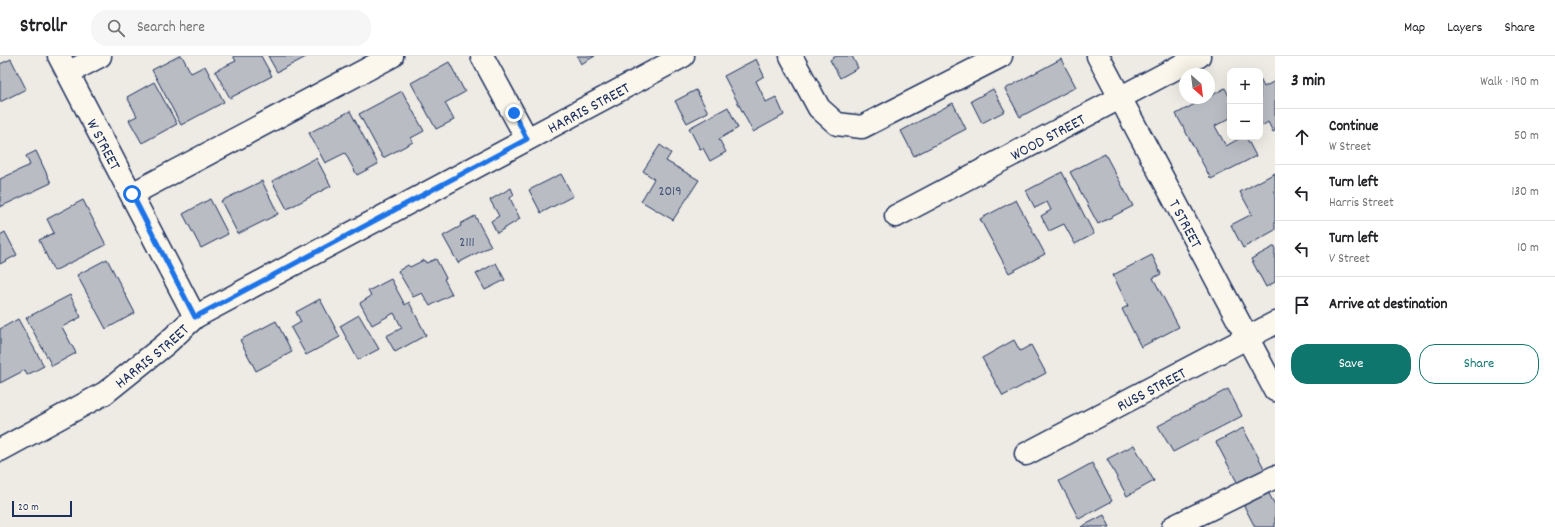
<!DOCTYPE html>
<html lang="en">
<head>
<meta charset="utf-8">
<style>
	body { margin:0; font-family:Dekko,sans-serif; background:#f6f6f6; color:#202124 }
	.controls { position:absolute; right:12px; top:12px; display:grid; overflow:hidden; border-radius:8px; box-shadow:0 4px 16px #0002 }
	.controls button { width:36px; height:36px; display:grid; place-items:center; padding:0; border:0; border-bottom:1px solid #e0e0e0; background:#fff; color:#202124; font:20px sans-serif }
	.compass { position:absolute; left:1179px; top:12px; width:36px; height:36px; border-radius:50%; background:#fff; box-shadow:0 4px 16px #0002; rotate:152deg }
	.scale { position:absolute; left:12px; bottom:10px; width:60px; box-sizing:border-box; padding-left:4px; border:2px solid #1b2f5e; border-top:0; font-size:11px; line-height:14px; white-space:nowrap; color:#1b2f5e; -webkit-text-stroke:3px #fbf7ec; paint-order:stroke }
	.stop { position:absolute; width:12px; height:12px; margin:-9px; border:3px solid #1a73e8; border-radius:50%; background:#fff }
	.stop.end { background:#1a73e8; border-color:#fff; box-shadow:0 1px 4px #0008 }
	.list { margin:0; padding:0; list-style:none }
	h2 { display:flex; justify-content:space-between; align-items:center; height:52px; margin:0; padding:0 16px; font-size:17px }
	h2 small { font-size:13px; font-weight:400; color:#757577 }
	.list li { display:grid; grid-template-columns:26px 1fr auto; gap:12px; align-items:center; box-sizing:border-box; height:56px; padding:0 16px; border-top:1px solid #e0e0e0 }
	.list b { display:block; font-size:15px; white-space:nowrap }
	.list p { margin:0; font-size:13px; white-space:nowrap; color:#757577 }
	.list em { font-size:13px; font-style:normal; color:#757577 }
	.actions { display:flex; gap:8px; padding:12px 16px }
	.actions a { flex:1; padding:9px 0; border:1px solid #0f766e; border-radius:16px; text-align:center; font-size:14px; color:#0f766e }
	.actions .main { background:#0f766e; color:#fff }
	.icon { flex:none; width:22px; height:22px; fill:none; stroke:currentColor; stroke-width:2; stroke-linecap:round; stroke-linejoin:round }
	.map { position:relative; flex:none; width:1275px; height:471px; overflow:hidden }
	header { display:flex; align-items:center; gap:24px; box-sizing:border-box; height:56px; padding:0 20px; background:#fff; border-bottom:1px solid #e0e0e0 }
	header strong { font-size:19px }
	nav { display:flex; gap:22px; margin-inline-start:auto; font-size:14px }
	.search { width:280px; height:36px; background:#f6f6f6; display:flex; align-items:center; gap:10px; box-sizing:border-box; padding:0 14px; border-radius:16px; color:#757577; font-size:15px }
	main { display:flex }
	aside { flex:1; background:#fff }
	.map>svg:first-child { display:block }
	.building { fill:#b9bcc3; stroke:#1b2f5e }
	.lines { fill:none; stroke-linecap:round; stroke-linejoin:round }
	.minor-casing { stroke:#1b2f5e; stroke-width:25 }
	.major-casing { stroke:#1b2f5e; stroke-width:25 }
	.minor { stroke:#fbf7ec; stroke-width:22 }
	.major { stroke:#fbf7ec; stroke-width:22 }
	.route { stroke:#1a73e8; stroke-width:5 }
	.labels { text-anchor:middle; stroke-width:3.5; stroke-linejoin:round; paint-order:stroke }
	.number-label { font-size:14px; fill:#425277 }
	.street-label { font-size:16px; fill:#1b2f5e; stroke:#fbf7ec }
</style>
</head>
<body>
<header>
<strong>Strollr</strong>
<div class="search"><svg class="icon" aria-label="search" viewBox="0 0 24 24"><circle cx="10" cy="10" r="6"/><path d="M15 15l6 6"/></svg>Search here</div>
<nav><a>Map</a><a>Layers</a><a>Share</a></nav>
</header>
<main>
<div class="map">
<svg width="1275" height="471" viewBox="0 0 1275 471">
	<rect width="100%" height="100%" fill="#eeebe4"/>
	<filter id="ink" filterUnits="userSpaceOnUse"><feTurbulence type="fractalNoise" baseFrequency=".025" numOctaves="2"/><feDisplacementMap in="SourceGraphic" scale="8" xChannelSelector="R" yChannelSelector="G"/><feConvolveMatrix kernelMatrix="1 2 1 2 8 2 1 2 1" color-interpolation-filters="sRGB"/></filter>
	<g filter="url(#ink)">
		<g class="building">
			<polygon points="179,0 182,0 191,17 205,10 224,46 181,69 152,14"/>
			<polygon points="233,0 261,0 272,20 230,42 215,15 236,5"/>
			<polygon points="268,0 308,0 277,16"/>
			<polygon points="577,0 595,0 581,8"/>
			<polygon points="836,0 852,0 858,12 840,22 830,4"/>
			<polygon points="11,3 26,33 0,46 0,8"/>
			<polygon points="756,3 764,20 756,25 766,46 776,41 784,59 753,76 724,20"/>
			<polygon points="1061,3 1076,31 1020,61 1005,33"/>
			<polygon points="449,6 465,36 445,47 454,64 436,73 411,27"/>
			<polygon points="1260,23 1264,31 1275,25 1275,75 1273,76 1268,66 1262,70 1260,66"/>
			<polygon points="154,26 177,68 142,87 129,64 137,60 127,41"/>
			<polygon points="1225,32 1230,42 1230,62 1215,70 1226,90 1242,81 1246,81 1256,100 1211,123 1176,58 1206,42 1209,42 1209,41"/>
			<polygon points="993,33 1005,55 982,67 971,45"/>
			<polygon points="696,34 708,56 687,67 675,45"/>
			<polygon points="402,35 424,75 411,82 413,86 383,102 359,58"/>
			<polygon points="953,47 966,73 914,100 901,75"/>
			<polygon points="728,51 738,72 719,83 726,96 710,105 703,92 700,93 689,72"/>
			<polygon points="350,55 378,108 357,119 345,97 325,107 309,77"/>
			<polygon points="660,89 671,97 666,105 699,124 673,164 641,145 654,123 643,115"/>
			<polygon points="36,95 51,127 0,151 0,123 30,109 26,100"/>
			<polygon points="1105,98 1133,150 1098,168 1070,116"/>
			<polygon points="316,102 331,130 287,153 272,125"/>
			<polygon points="1062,116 1094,178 1075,188 1064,168 1049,175 1041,160 1051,154 1047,146 1035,152 1026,135"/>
			<polygon points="1275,117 1275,174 1243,192 1231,169 1252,158 1240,136"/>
			<polygon points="561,118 573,140 541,157 529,134"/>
			<polygon points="262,125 278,158 238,178 221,145"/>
			<polygon points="511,132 514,139 510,142 520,163 497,177 491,165 499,160 490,144"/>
			<polygon points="210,143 228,178 201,192 183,158"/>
			<polygon points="83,144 106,189 54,215 39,184 54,177 47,163"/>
			<polygon points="1016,144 1045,198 1009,217 980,163"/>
			<polygon points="475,160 491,190 458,207 443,180 461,170 460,168"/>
			<polygon points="5,176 17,199 0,208 0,179"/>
			<polygon points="1275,190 1275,226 1266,231 1251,203"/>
			<polygon points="1152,199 1161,218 1153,222 1179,271 1141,291 1122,253 1128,250 1113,219"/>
			<polygon points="107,203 135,257 106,273 77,219"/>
			<polygon points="436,203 446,222 444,223 452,238 430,250 422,237 413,241 398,215 408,209 410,211 424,204 426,207"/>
			<polygon points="496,207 505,224 485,234 476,218"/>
			<polygon points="391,223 405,249 409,246 426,279 395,296 386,280 402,272 394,257 372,269 360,247 371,240 368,235"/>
			<polygon points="70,239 81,261 62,271 76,297 52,310 26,262"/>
			<polygon points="320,243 340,281 306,299 291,272 301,266 296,256"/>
			<polygon points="359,259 379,293 358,304 340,270"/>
			<polygon points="18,263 44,310 27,319 25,314 0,327 0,273"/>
			<polygon points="276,265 292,296 256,315 240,284"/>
			<polygon points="1014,284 1020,295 1031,289 1046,317 1003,340 982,302"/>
			<polygon points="1228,333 1242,360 1173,396 1158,370"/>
			<polygon points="1243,372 1265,414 1238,428 1216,386"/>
			<polygon points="1134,389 1154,425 1127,440 1107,403"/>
			<polygon points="1092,407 1112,445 1079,463 1059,425"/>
			<polygon points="1268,436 1275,449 1275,471 1255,471 1243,448"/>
			<polygon points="1104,459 1110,471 1081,471"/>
		</g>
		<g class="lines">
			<defs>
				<g id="minor">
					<polyline points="482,0 527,83"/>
					<polyline points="791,0 819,52 837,68 862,71 1001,0"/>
					<path id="s1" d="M1098 0 1275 334"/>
					<polyline points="68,17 100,0"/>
					<polyline points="132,138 392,0"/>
					<path id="s2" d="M896 160 1199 0"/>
					<path id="s3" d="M1026 398 1275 267"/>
					<polyline points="1173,471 1275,421"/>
				</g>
				<g id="major">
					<path id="s4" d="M59 0 195 261"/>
					<path id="s5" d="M0 394 105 337 166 288 195 261 683 0"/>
				</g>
			</defs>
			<use href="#minor" class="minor-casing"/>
			<use href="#major" class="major-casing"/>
			<use href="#minor" class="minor"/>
			<use href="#major" class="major"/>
		</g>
	</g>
	<g class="lines" filter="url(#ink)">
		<polyline class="route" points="132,138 195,261 527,83 514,57"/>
	</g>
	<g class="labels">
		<g class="number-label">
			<text x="670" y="139">2019</text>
			<text x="467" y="190">2111</text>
		</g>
		<g class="street-label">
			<text dy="6" stroke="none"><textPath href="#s5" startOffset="683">HARRIS STREET</textPath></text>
			<text dy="6" stroke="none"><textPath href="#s2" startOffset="171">WOOD STREET</textPath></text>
			<text dy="6" stroke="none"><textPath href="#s4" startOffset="99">W STREET</textPath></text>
			<text dy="6" stroke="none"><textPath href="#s1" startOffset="189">T STREET</textPath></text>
			<text dy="6" stroke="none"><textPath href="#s5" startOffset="179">HARRIS STREET</textPath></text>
			<text dy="6" stroke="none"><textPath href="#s3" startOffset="141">RUSS STREET</textPath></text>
		</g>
	</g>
</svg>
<div class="controls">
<button>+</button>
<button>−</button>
</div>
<svg class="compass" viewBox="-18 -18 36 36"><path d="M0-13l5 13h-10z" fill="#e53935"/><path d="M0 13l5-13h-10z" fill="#757577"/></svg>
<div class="scale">20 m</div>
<div class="stop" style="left:132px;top:138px"></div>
<div class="stop end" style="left:514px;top:57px"></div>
</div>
<aside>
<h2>3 min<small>Walk · 190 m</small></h2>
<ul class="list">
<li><svg class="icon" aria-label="ahead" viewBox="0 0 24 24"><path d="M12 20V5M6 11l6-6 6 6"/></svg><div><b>Continue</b><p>W Street</p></div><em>50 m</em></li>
<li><svg class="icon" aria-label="left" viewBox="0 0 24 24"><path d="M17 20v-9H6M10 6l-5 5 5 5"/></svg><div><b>Turn left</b><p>Harris Street</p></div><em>130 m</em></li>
<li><svg class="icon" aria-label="left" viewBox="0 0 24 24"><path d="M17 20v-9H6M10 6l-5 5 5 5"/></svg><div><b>Turn left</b><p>V Street</p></div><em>10 m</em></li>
<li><svg class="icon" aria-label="arrive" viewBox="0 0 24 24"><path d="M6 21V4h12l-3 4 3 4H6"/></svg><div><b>Arrive at destination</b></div></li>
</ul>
<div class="actions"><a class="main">Save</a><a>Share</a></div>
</aside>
</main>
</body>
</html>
